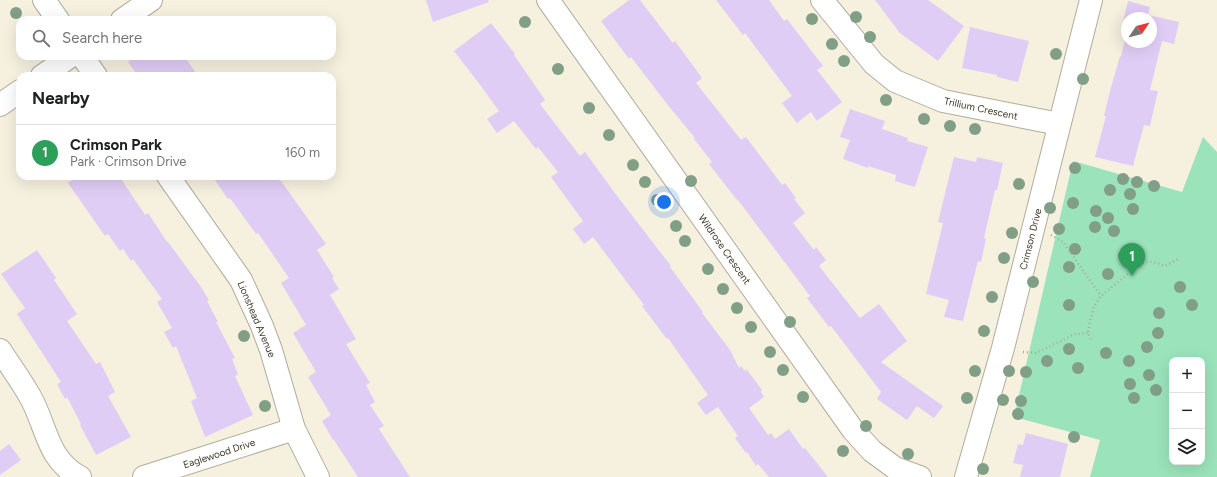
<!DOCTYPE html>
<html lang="en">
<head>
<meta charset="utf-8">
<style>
	body { margin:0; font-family:Figtree,sans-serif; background:#f6f6f6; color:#202124 }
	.controls { position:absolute; right:12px; bottom:12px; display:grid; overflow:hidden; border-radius:8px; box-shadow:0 4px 16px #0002 }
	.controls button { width:36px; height:36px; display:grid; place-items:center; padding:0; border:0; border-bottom:1px solid #e0e0e0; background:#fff; color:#202124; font:20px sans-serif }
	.compass { position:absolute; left:1121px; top:12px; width:36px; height:36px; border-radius:50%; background:#fff; box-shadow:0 4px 16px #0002; rotate:55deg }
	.you { position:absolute; left:664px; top:202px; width:14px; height:14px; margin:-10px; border:3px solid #fff; border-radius:50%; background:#1a73e8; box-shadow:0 0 0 6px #1a73e833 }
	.badge { display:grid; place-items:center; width:26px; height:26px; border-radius:50%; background:#408194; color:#fff; font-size:13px; font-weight:700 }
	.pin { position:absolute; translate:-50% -33px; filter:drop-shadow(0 1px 2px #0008) }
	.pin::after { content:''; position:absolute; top:21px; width:14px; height:12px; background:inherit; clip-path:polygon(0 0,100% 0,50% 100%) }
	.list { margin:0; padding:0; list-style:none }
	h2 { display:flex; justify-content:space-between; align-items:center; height:52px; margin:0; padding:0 16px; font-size:17px }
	h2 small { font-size:13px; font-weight:400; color:#757577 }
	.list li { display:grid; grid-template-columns:26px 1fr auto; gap:12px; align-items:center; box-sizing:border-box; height:56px; padding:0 16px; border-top:1px solid #e0e0e0 }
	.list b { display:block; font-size:15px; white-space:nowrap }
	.list p { margin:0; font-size:13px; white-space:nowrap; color:#757577 }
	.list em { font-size:13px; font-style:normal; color:#757577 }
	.icon { flex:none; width:22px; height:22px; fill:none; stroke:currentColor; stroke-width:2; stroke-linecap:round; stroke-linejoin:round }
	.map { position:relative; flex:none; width:1217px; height:477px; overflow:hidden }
	.search { position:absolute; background:#fff; box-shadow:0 4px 16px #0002; left:16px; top:16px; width:320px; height:44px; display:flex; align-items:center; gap:10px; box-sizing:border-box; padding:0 14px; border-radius:12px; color:#757577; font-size:15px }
	.panel { position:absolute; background:#fff; box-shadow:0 4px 16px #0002; left:16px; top:72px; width:320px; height:108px; border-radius:12px }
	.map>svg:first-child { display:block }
	.green { fill:#9be3bb; fill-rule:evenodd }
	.building { fill:#e0cdf6 }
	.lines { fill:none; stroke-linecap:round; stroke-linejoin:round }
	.minor-casing { stroke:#b2ac9c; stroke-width:24 }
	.path { stroke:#ada89c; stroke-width:2.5; stroke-dasharray:1 3; stroke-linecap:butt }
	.minor { stroke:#fff; stroke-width:22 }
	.tree { fill:#819e87 }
	.labels { text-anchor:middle; stroke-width:3.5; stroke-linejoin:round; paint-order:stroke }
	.street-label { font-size:10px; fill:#3a3731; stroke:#fffefa }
</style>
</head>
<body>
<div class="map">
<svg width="1217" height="477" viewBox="0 0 1217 477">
	<rect width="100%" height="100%" fill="#f6f0df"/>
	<path class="green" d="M1203 137 1217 152V477H1090L1100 440 1014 417 1073 161 1182 192ZM1172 360H1202V462H1172Z"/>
	<g class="building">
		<polygon points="426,0 488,0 489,2 433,22"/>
		<polygon points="629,0 640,0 673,43 675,41 702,78 696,83 741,140 746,137 782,185 785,183 796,198 794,199 805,213 793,223 814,250 816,247 826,260 819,266 860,318 879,304 907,341 881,362 943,406 934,418 917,406 907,420 877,399 881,392 831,326 829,327 807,298 810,296 738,200 737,200 709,164 712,162 694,139 695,138 667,104 631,57 629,59 601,21"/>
		<polygon points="716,0 769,0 784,21 787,19 823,66 817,70 842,102 817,121 811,112 797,123 782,103 792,96 745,33 743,35"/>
		<polygon points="875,0 928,0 964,26 938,61 900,33"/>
		<polygon points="1128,1 1150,7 1148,15 1179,22 1174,44 1162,41 1150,90 1158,91 1150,126 1144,125 1133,166 1095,157 1106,116 1104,116 1110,91 1120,56 1121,57 1127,31 1127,42 1151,42 1151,18 1127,18 1127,23 1123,22"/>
		<polygon points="491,23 515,54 514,55 545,100 540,104 580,156 585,152 617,196 671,266 670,267 703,312 702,313 730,350 739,368 741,366 745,371 747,370 762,390 761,392 764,397 749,408 768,435 771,433 775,439 789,429 803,449 805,448 828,477 769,477 758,464 756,466 747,452 746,453 735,438 738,436 718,407 706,415 697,403 708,395 668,338 667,339 642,306 644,305 593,237 584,244 573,229 583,221 551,177 558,172 538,147 536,149 514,121 497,133 487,119 499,111 478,82 454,51"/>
		<polygon points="970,27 1029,41 1018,82 997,77 997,75 962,68"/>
		<polygon points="136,56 184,56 198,76 138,76 128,62"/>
		<polygon points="850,109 885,121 882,129 908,138 907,141 928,147 915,187 895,181 896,175 868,166 868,168 843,159 850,140 840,137"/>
		<polygon points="954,157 976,162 977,157 1003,163 997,190 995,190 984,238 986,239 981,262 978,261 963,321 944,317 949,300 926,294 943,223 938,222"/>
		<polygon points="78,176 119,176 145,215 148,213 167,242 168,242 201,287 209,300 207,301 218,322 216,322 235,358 232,359 238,374 235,376 253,415 205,437 191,401 197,398 176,346 173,348 164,332 172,328 157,302 162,299 133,259 131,261 123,249 120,251 108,234 105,236 68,183"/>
		<polygon points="212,176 276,176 280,181 281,181 326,244 317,250 334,277 332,278 339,289 330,295 356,339 346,344 370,383 366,385 375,402 370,405 384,426 379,429 410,477 358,477 334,440 333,440 322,421 331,415 308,377 316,372 293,333 306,325 281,283 289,278 258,233 256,234 230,198 228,199"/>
		<polygon points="37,250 56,278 54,280 77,314 67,321 96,364 100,362 115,392 108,396 131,437 96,455 80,425 81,424 67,397 65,399 57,384 61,382 17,314 25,308 1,274"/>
		<polygon points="1026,433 1068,444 1060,477 1020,477 1023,465 1013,463 1018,444 1023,445"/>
		<polygon points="9,444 21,460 0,475 0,451"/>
	</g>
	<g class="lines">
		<defs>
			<g id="minor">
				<polyline points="44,0 58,20"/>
				<polyline points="548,0 853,430 872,451 895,468 920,477"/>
				<polyline points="822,0 874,64 895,81 943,101 1059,124"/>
				<polyline points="122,20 151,0"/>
				<polyline points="82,56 96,76"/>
				<polyline points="42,76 71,56"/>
				<polyline points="0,105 20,91"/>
				<polyline points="168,176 241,280 262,326 271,350 294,429 318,477"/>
				<path d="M0 350C11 367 23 383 32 400 47 429 48 460 80 477"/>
				<polyline points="144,477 294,429"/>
				<polyline points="966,477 1003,348 1091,0"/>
			</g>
		</defs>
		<use href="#minor" class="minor-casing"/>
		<g class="path">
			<polyline points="1051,235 1063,242 1101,296"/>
			<path d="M1091 339 1088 333 1089 326 1094 306 1101 296 1141 263C1150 261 1156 262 1165 266L1180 258"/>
			<polyline points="1023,352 1036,353 1075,334 1088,333"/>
		</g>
		<use href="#minor" class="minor"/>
	</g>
	<g class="tree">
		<circle cx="16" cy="13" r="6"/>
		<circle cx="856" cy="17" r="6"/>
		<circle cx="812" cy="19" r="6"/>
		<circle cx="525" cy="22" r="6"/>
		<circle cx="870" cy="37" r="6"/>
		<circle cx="832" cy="44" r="6"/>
		<circle cx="1056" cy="54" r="6"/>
		<circle cx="844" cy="61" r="6"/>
		<circle cx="558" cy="69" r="6"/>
		<circle cx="1083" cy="79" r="6"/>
		<circle cx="886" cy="100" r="6"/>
		<circle cx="589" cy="108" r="6"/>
		<circle cx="924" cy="119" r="6"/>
		<circle cx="950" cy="126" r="6"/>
		<circle cx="975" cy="129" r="6"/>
		<circle cx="609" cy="135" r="6"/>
		<circle cx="633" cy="165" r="6"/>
		<circle cx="1075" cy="168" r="6"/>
		<circle cx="1123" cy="179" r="6"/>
		<circle cx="691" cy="181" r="6"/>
		<circle cx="645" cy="182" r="6"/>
		<circle cx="1137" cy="182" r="6"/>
		<circle cx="1019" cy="184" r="6"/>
		<circle cx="1154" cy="186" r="6"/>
		<circle cx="1110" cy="190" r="6"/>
		<circle cx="1130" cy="194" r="6"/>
		<circle cx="657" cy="200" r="6"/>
		<circle cx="1073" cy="203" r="6"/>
		<circle cx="1050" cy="208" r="6"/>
		<circle cx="1133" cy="209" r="6"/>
		<circle cx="1096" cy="211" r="6"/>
		<circle cx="1108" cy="218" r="6"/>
		<circle cx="676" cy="226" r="6"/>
		<circle cx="1095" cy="227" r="6"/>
		<circle cx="1059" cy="229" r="6"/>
		<circle cx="1114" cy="231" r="6"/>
		<circle cx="1012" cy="233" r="6"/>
		<circle cx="685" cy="241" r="6"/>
		<circle cx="1075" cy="249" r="6"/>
		<circle cx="1124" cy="256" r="6"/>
		<circle cx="1004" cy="258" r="6"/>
		<circle cx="1069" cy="267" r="6"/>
		<circle cx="708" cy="269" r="6"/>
		<circle cx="1108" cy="274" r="6"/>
		<circle cx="1033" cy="282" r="6"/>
		<circle cx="1180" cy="287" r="6"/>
		<circle cx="723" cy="289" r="6"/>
		<circle cx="992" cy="297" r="6"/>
		<circle cx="1069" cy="305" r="6"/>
		<circle cx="1192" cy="305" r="6"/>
		<circle cx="737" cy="308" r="6"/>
		<circle cx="1159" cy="313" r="6"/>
		<circle cx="790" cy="322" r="6"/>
		<circle cx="751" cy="327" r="6"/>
		<circle cx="984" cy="331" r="6"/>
		<circle cx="1158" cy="333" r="6"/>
		<circle cx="244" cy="336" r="6"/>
		<circle cx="1147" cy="347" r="6"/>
		<circle cx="1069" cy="349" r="6"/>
		<circle cx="770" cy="352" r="6"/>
		<circle cx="1106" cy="353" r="6"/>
		<circle cx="1047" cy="361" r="6"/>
		<circle cx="1129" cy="361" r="6"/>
		<circle cx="1078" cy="368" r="6"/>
		<circle cx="783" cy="370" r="6"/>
		<circle cx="975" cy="371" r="6"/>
		<circle cx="1009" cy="371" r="6"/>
		<circle cx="1026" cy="372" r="6"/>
		<circle cx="1149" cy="375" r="6"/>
		<circle cx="1130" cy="384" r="6"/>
		<circle cx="1156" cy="390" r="6"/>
		<circle cx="803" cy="397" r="6"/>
		<circle cx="967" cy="398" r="6"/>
		<circle cx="1134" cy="398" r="6"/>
		<circle cx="1003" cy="400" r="6"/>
		<circle cx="1021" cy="401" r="6"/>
		<circle cx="265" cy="406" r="6"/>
		<circle cx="1018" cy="414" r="6"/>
		<circle cx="866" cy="426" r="6"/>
		<circle cx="1074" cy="437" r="6"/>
		<circle cx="843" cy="451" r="6"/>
		<circle cx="908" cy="454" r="6"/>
		<circle cx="983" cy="469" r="6"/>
	</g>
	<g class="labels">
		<g class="street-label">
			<text transform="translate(981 108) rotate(12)" y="4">Trillium Crescent</text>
			<text transform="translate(1030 239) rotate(-76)" y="4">Crimson Drive</text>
			<text transform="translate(725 249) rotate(55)" y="4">Wildrose Crescent</text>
			<text transform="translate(257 319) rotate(67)" y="4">Lionshead Avenue</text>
			<text transform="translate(219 453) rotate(-18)" y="4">Eaglewood Drive</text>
		</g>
	</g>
</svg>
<div class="controls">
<button>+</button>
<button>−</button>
<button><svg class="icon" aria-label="layers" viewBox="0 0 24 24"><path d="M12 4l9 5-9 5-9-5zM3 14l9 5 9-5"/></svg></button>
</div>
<svg class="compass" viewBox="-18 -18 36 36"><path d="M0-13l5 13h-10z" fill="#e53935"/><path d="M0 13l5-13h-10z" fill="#757577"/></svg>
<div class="you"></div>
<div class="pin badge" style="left:1132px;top:276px;background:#2e9e5b">1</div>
<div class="search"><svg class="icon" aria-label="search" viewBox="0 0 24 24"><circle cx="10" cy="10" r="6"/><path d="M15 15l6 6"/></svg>Search here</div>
<section class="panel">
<h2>Nearby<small></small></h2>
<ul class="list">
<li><span class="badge" style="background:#2e9e5b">1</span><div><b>Crimson Park</b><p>Park · Crimson Drive</p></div><em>160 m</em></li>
</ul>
</section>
</div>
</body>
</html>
